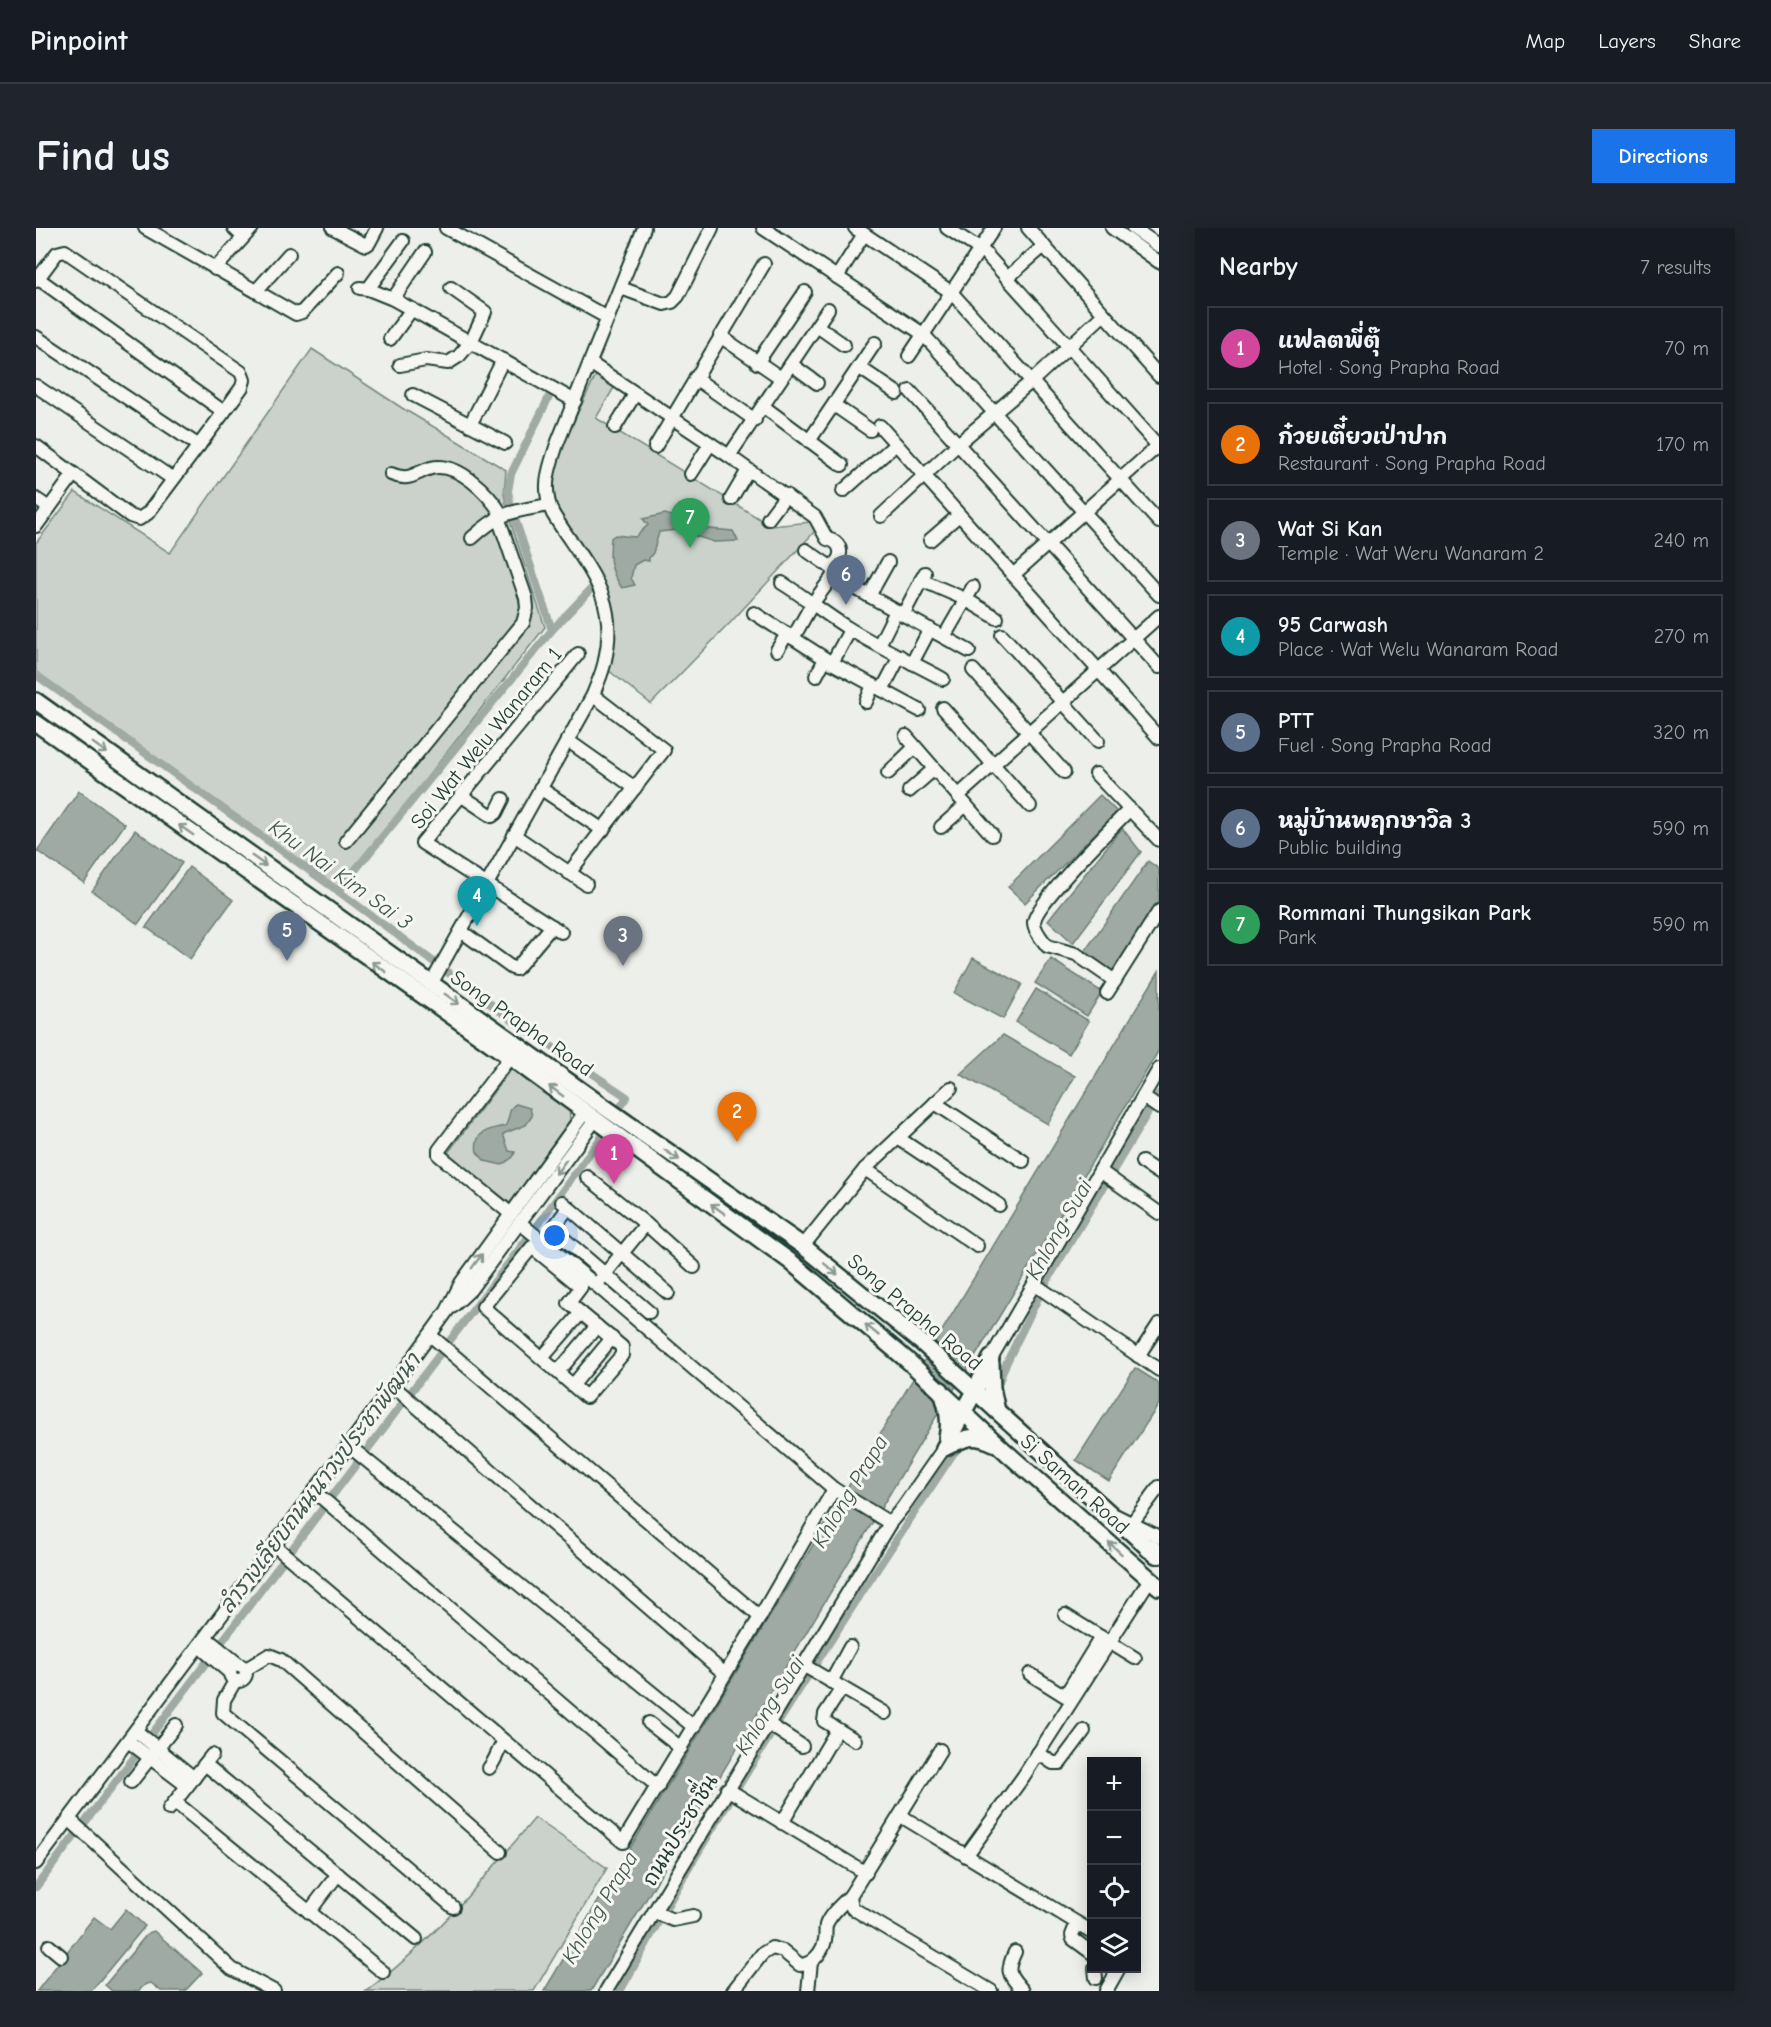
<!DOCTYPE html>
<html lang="en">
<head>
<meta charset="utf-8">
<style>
	body { margin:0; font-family:"Comic Neue","Playpen Sans Thai",sans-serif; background:#20242c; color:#f1f3f6 }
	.controls { position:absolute; right:18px; bottom:18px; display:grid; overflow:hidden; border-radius:0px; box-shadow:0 3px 15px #0003 }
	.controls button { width:54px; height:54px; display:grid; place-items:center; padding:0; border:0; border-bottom:2px solid #363941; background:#171b24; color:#f1f3f6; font:30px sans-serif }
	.you { position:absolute; left:519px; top:1008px; width:21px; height:21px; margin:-15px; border:4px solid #fff; border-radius:50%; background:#1a73e8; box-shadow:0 0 0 9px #1a73e833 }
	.badge { display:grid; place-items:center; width:39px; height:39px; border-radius:50%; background:#1a73e8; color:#fff; font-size:20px; font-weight:700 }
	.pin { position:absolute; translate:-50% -50px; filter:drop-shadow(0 2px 3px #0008) }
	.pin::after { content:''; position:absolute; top:32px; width:21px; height:18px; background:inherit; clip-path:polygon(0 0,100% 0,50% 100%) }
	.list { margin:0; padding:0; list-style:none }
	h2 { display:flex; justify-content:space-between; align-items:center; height:78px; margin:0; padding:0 24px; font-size:26px }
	h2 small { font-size:20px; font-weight:400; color:#9ea1a6 }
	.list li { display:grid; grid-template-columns:39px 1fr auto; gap:18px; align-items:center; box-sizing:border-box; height:84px; margin:0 12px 12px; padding:0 12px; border:2px solid #363941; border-radius:0px }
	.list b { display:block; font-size:22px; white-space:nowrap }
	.list p { margin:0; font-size:20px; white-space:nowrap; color:#9ea1a6 }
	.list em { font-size:20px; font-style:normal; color:#9ea1a6 }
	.icon { flex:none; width:33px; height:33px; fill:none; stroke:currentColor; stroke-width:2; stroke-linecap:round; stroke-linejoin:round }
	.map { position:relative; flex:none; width:1123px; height:1763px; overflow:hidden; border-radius:0px }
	header { display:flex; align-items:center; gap:36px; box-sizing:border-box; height:84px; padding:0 30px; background:#171b24; border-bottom:2px solid #363941 }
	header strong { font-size:28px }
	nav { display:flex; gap:33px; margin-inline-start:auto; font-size:21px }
	.intro { display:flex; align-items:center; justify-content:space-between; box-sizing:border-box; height:144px; padding:0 36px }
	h1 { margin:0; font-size:42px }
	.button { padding:15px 27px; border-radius:0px; background:#1a73e8; color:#fff; font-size:21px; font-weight:700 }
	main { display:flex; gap:36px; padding:0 36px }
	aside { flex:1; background:#171b24; border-radius:0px; box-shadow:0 3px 15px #0003 }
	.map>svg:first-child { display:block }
	.green { fill:#cbd2cc; stroke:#758880; stroke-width:1.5 }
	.water { fill:#9faaa4; stroke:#6c7e77; stroke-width:1.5 }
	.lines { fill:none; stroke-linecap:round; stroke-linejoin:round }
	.canal { stroke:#9faaa4; stroke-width:8 }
	.minor-casing { stroke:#1f3d34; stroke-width:16 }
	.major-casing { stroke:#1f3d34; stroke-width:20 }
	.highway-casing { stroke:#1f3d34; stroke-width:22 }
	.minor { stroke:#f6f6f2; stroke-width:12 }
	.major { stroke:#f6f6f2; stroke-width:15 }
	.highway { stroke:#f6f6f2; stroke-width:18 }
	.oneway { stroke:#8a9a93 }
	.labels { text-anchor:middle; stroke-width:6; stroke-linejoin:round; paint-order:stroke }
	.street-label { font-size:21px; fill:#1f3d34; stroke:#f6f6f2 }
	.water-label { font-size:22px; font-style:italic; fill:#3f5850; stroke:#f6f6f2 }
</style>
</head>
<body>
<header>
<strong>Pinpoint</strong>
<nav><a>Map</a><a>Layers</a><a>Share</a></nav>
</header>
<div class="intro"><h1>Find us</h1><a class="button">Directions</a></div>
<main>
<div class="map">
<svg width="1123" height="1763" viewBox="0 0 1123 1763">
	<rect width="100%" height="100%" fill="#edefea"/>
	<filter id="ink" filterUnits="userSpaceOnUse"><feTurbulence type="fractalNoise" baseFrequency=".0167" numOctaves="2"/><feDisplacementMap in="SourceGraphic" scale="12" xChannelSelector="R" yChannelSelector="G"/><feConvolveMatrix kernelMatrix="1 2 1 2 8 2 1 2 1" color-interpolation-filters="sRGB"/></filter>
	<g filter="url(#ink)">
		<g class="green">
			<polygon points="276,121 366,180 470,242 468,266 474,292 509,399 302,663 0,447 0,315 39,264 134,325"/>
			<path d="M560 147 579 158 560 190 735 298 775 294 779 303 695 394 615 476 572 442C587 375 575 361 536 307 529 296 516 281 515 267 512 241 548 172 560 147Z"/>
			<polygon points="478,837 533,878 534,892 474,975 411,926"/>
			<path d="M499 1590 571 1640 498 1763H330C396 1715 447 1651 499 1590Z"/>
		</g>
		<g class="water">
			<path d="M629 286 648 292 663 300 697 303 702 313 678 314 641 302 623 304 617 325 613 330V333L607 332 598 337 595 350 599 357 586 360C573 341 573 332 575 310L579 307 599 309 612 297 607 291Z"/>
			<polygon points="43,563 89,596 48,655 1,623"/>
			<polygon points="1064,567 1081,584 989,675 972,659"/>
			<polygon points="1086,600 1105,624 1037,715 1012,692"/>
			<polygon points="99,602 146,635 102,696 56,663"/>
			<polygon points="1112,633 1123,641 1123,677 1077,743 1049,723"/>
			<polygon points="153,639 197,672 154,731 110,699"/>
			<polygon points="937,730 986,756 967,791 918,765"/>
			<polygon points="1015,731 1066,764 1051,788 999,755"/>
			<polygon points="1123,743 1123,822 936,1134 898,1192 555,1763 508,1763"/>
			<polygon points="1000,761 1053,793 1033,826 980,794"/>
			<polygon points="967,807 1039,848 1012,896 924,846"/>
			<path d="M480 876 494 880 496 888 490 897 467 906 473 923 479 924 477 929 466 937 449 933 441 924C437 904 453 901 469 898 475 891 471 880 480 876Z"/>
			<polygon points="1099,1140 1123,1155 1123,1176 1073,1253 1040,1232"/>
			<polygon points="90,1681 109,1698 55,1763 1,1763 58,1689 74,1701"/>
			<polygon points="118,1703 166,1745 149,1763 125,1763 115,1755 110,1756 102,1763 76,1763 69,1757 112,1705"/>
		</g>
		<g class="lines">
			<g class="canal">
				<polyline points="516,402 555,361"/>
				<polyline points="0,447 302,663 476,792 591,869 564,911 503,995 0,1659"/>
				<polyline points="302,663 516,402 475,279 472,263 475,246 513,169"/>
				<polyline points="961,1160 968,1140 1008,1058 1123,866"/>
				<path d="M584 1763C606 1725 626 1686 648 1648 733 1505 825 1365 917 1226L925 1218"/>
			</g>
			<defs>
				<g id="minor">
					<polyline points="109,0 260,86 266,84 302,45"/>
					<polyline points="198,0 207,9"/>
					<polyline points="297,0 330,17 333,15 341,0"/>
					<polyline points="410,0 572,90"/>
					<polyline points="727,0 887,106 1123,367"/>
					<polyline points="819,0 915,64 1123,294"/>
					<polyline points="911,0 948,24 1123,219"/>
					<polyline points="992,0 1123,148"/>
					<polyline points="1076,0 1123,34"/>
					<polyline points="1097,0 1123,18"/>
					<polyline points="179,41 216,0"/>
					<polyline points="0,49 188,184"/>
					<polyline points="801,49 828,6"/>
					<polyline points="971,50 1008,18"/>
					<polyline points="0,53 21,25 29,23 205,144 208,152 206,159 188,184 112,285 103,291 94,288 0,218"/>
					<polyline points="324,60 332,61 357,71 539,173"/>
					<polyline points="585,60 628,76 636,74 642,68 676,0"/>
					<polyline points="332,61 367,13"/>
					<polyline points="220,63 253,26"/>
					<polyline points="357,71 389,24"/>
					<polyline points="781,98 808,117"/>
					<polyline points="684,108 745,150"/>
					<polyline points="0,109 163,218"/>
					<polyline points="354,111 376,81"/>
					<polyline points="873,128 958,0"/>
					<path d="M554 135 693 228 779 289 791 311C807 314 808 329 796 338L797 348 933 423"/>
					<polyline points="721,135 769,64"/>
					<polyline points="755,136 781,155"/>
					<polyline points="364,137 390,132 412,135 423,128 435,114 449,84 415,60"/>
					<polyline points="824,140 861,165"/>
					<polyline points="659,150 719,192"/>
					<polyline points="0,158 137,251"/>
					<polyline points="874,163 1123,439"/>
					<polyline points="377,167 469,215"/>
					<polyline points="798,177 834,202"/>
					<polyline points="728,179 806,237"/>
					<polyline points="434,197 467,132"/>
					<polyline points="844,198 1123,510"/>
					<polyline points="579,199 599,166"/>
					<polyline points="773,213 839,115"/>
					<polyline points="619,219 728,36"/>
					<polyline points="693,228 792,81"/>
					<path d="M355 246C375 254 378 245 395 240 422 233 453 266 466 287"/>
					<polyline points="655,246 674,216"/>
					<polyline points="807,263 860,216"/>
					<polyline points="0,271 13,280"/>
					<polyline points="695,271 712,242"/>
					<polyline points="845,288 923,215 997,152 1068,86"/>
					<polyline points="732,291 750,267"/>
					<polyline points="0,298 38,246"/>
					<path d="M436 310C466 283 474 284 513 277"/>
					<polyline points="894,312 923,287"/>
					<polyline points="770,322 796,340"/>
					<polyline points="977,347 1123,217"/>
					<polyline points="885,352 929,371 961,390"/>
					<path d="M746 355C769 369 789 386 812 400 842 419 876 434 907 451"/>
					<polyline points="833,368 852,334"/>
					<polyline points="718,385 796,435 883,482"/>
					<polyline points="867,387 889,345"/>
					<polyline points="966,407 1062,513"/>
					<polyline points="908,409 937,359"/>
					<polyline points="757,410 776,376 797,348"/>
					<polyline points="843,417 860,383"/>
					<polyline points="741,422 751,406"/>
					<polyline points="796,435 814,402"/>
					<polyline points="876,435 894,401"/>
					<polyline points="937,442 1028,544"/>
					<polyline points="780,448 789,431"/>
					<polyline points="846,462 864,428"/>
					<polyline points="830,474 837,457"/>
					<polyline points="907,480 994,578"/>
					<polyline points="870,508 956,607"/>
					<polyline points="531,512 599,560"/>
					<polyline points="852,545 879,519"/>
					<polyline points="1060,546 1123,612"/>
					<polyline points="504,560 567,602"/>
					<polyline points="873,563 898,541"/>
					<polyline points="426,568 456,588 460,585 467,571"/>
					<polyline points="922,568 1123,388"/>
					<polyline points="905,599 930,577"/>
					<polyline points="478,607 550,656"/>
					<polyline points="310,613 487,395 491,380 490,370 462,289"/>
					<polyline points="533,645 628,522 557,467"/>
					<polyline points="425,703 476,740 480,741 516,698"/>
					<polyline points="525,704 386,615 542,426"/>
					<path d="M1079 753 1040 726 1011 718C1007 712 998 703 998 694 999 676 1078 597 1094 581"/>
					<path d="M395 756 557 467C561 456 567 444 569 432 584 367 548 337 517 286 505 261 513 240 521 216L608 0"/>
					<polyline points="1071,765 1123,683"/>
					<polyline points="474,829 403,922 403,927 475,986"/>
					<polyline points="1107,869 1123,880"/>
					<polyline points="899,875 915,860"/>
					<polyline points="862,910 963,977"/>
					<polyline points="1106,934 1123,945"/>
					<polyline points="829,941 941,1018"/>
					<polyline points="1064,943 1123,985"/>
					<polyline points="551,949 610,996 560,1057"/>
					<polyline points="526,974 632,1065"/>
					<polyline points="532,980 518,999 519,1003 613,1084"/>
					<polyline points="484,995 560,1057 798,1261 854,1295"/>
					<polyline points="610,996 658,1039"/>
					<polyline points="767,1018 829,941 899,875 987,933"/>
					<polygon points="496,1019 545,1059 533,1075 586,1119 586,1127 550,1169 447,1079"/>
					<polyline points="998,1056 1123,1142"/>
					<polyline points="416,1079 434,1062 559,892"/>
					<polyline points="394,1107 724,1389"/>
					<polyline points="1102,1128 1123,1096"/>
					<polyline points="506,1130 545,1085"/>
					<polyline points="955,1130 1123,841"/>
					<polyline points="522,1144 561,1098"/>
					<polyline points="537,1157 576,1110"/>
					<polyline points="357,1158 689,1446"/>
					<polyline points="313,1218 658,1499"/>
					<polyline points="279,1264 622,1559"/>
					<polyline points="1081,1288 1123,1309"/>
					<polyline points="1096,1295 1123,1259"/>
					<polyline points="239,1318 587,1614 724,1389 798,1261"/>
					<polyline points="1029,1387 1099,1430"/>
					<polyline points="170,1410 202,1436"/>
					<polyline points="163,1418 194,1445"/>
					<circle cx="202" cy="1445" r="8"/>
					<polyline points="767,1437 849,1485"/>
					<polyline points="210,1441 233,1427 245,1432 464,1624"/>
					<polyline points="994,1446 1029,1468 1065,1409"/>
					<polyline points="199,1453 188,1472 187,1485 417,1679"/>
					<polyline points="795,1454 814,1419"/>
					<polyline points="806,1460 789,1486 788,1493 819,1512"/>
					<polyline points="613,1495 645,1520"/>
					<polyline points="731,1495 766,1518"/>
					<polyline points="100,1503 158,1550"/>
					<polyline points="92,1513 151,1558"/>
					<polyline points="904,1522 814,1668 816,1680 955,1763"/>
					<polyline points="1002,1525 1017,1535 1024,1535 1048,1503"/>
					<polyline points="169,1536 380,1711"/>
					<path d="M453 1540C460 1532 461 1523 468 1514"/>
					<polyline points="95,1554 140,1497"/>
					<polyline points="691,1561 830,1645"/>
					<polyline points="139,1574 347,1744"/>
					<polyline points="133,1581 176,1527"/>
					<polyline points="865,1588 1056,1704"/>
					<polyline points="33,1591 196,1741 238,1763"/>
					<polyline points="746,1595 801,1502"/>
					<polyline points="930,1628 987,1549 1114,1351"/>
					<polyline points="0,1635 357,1158 411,1083 425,1055 549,884"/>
					<polyline points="273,1684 302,1646"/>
					<polyline points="618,1684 637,1692 657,1688"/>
					<polyline points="1041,1695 1036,1707 1037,1711 1056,1725"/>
					<polyline points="13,1718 25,1728"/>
					<path d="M979 1724C969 1745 973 1746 987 1763"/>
					<polyline points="1059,1740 1060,1750"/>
					<polyline points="570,1763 854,1295 867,1279 908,1220"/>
					<path d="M697 1763 726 1726 736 1720 747 1723 764 1737C777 1737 787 1723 789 1712 790 1707 789 1702 790 1697 794 1686 806 1676 814 1668"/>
					<polyline points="772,1763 775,1734"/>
					<polyline points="1070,1763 1083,1740"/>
				</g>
				<g id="major">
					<polyline points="0,473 557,871 767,1018 886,1115 1120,1327"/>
					<polyline points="0,495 474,829 755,1034 871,1132 971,1225 1123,1359"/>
					<polyline points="955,1135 956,1160 961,1183"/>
					<path d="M905 1162C911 1177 915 1192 911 1209"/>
					<polyline points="908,1220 939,1163 955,1130"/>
					<path d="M908 1220C929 1210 935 1205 958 1215"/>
				</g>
				<polyline id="highway" points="1113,1320 1123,1326"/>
			</defs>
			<use href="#minor" class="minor-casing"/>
			<use href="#major" class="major-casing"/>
			<use href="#highway" class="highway-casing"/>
			<use href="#minor" class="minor"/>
			<use href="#major" class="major"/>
			<use href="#highway" class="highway"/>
		</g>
		<defs><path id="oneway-shaft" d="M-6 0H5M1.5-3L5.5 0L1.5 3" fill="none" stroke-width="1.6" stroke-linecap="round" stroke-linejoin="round" transform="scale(1.5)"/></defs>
		<g class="oneway">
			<use href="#oneway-shaft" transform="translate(64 520) rotate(35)"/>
			<use href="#oneway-shaft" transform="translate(150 602) rotate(-145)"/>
			<use href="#oneway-shaft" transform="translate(223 633) rotate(35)"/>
			<use href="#oneway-shaft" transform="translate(343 739) rotate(-145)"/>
			<use href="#oneway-shaft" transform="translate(416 771) rotate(35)"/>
			<use href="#oneway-shaft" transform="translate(520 863) rotate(-144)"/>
			<use href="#oneway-shaft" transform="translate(636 927) rotate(34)"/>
			<use href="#oneway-shaft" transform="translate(525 939) rotate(126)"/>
			<use href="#oneway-shaft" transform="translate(682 981) rotate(-144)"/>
			<use href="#oneway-shaft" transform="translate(441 1033) rotate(-54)"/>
			<use href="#oneway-shaft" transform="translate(795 1041) rotate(39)"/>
			<use href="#oneway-shaft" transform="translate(836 1102) rotate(-140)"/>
			<use href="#oneway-shaft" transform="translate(1079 1320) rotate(-138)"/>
		</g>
	</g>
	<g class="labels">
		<g class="street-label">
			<text transform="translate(450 510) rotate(-51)" y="7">Soi Wat Welu Wanaram 1</text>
			<text transform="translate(486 795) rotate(35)" y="7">Song Prapha Road</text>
			<text transform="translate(879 1084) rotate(40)" y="7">Song Prapha Road</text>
			<text transform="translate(1039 1256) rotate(42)" y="7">Si Saman Road</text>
			<text transform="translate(644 1602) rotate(-59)" y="7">ถนนประชาชื่น</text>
		</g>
		<g class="water-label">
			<text transform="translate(305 646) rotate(36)" y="8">Khu Nai Kim Sai 3</text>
			<text transform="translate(1022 1001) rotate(-60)" y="8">Khlong Suai</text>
			<text transform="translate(283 1255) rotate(-53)" y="8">ลำรางเลียบถนนนาวงประชาพัฒนา</text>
			<text transform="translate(813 1263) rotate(-59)" y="8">Khlong Prapa</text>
			<text transform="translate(733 1477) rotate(-58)" y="8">Khlong Suai</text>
			<text transform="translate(563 1679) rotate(-59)" y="8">Khlong Prapa</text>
		</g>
	</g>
</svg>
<div class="controls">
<button>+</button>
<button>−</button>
<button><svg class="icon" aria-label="locate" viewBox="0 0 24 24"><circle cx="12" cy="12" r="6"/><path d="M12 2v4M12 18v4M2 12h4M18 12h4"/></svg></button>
<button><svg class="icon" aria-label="layers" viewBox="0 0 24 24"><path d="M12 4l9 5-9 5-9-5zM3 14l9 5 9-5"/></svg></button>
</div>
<div class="you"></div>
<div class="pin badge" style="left:578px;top:956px;background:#d1479c">1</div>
<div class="pin badge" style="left:701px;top:914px;background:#e8710a">2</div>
<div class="pin badge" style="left:587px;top:738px;background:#6b7280">3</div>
<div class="pin badge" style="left:441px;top:698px;background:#0f9aa8">4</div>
<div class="pin badge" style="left:251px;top:733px;background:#5c6f8a">5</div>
<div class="pin badge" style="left:810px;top:377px;background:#5c6f8a">6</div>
<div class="pin badge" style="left:654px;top:320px;background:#2e9e5b">7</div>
</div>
<aside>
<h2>Nearby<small>7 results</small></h2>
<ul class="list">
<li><span class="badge" style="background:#d1479c">1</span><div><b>แฟลตพี่ตุ๊</b><p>Hotel · Song Prapha Road</p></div><em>70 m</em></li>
<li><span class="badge" style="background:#e8710a">2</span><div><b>ก๋วยเตี๋ยวเป่าปาก</b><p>Restaurant · Song Prapha Road</p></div><em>170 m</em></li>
<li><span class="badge" style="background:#6b7280">3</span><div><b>Wat Si Kan</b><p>Temple · Wat Weru Wanaram 2</p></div><em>240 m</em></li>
<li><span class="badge" style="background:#0f9aa8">4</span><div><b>95 Carwash</b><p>Place · Wat Welu Wanaram Road</p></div><em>270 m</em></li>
<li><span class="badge" style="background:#5c6f8a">5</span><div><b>PTT</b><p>Fuel · Song Prapha Road</p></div><em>320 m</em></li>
<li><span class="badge" style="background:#5c6f8a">6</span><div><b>หมู่บ้านพฤกษาวิล 3</b><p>Public building</p></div><em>590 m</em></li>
<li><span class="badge" style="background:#2e9e5b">7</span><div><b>Rommani Thungsikan Park</b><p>Park</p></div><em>590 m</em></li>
</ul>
</aside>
</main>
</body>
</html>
